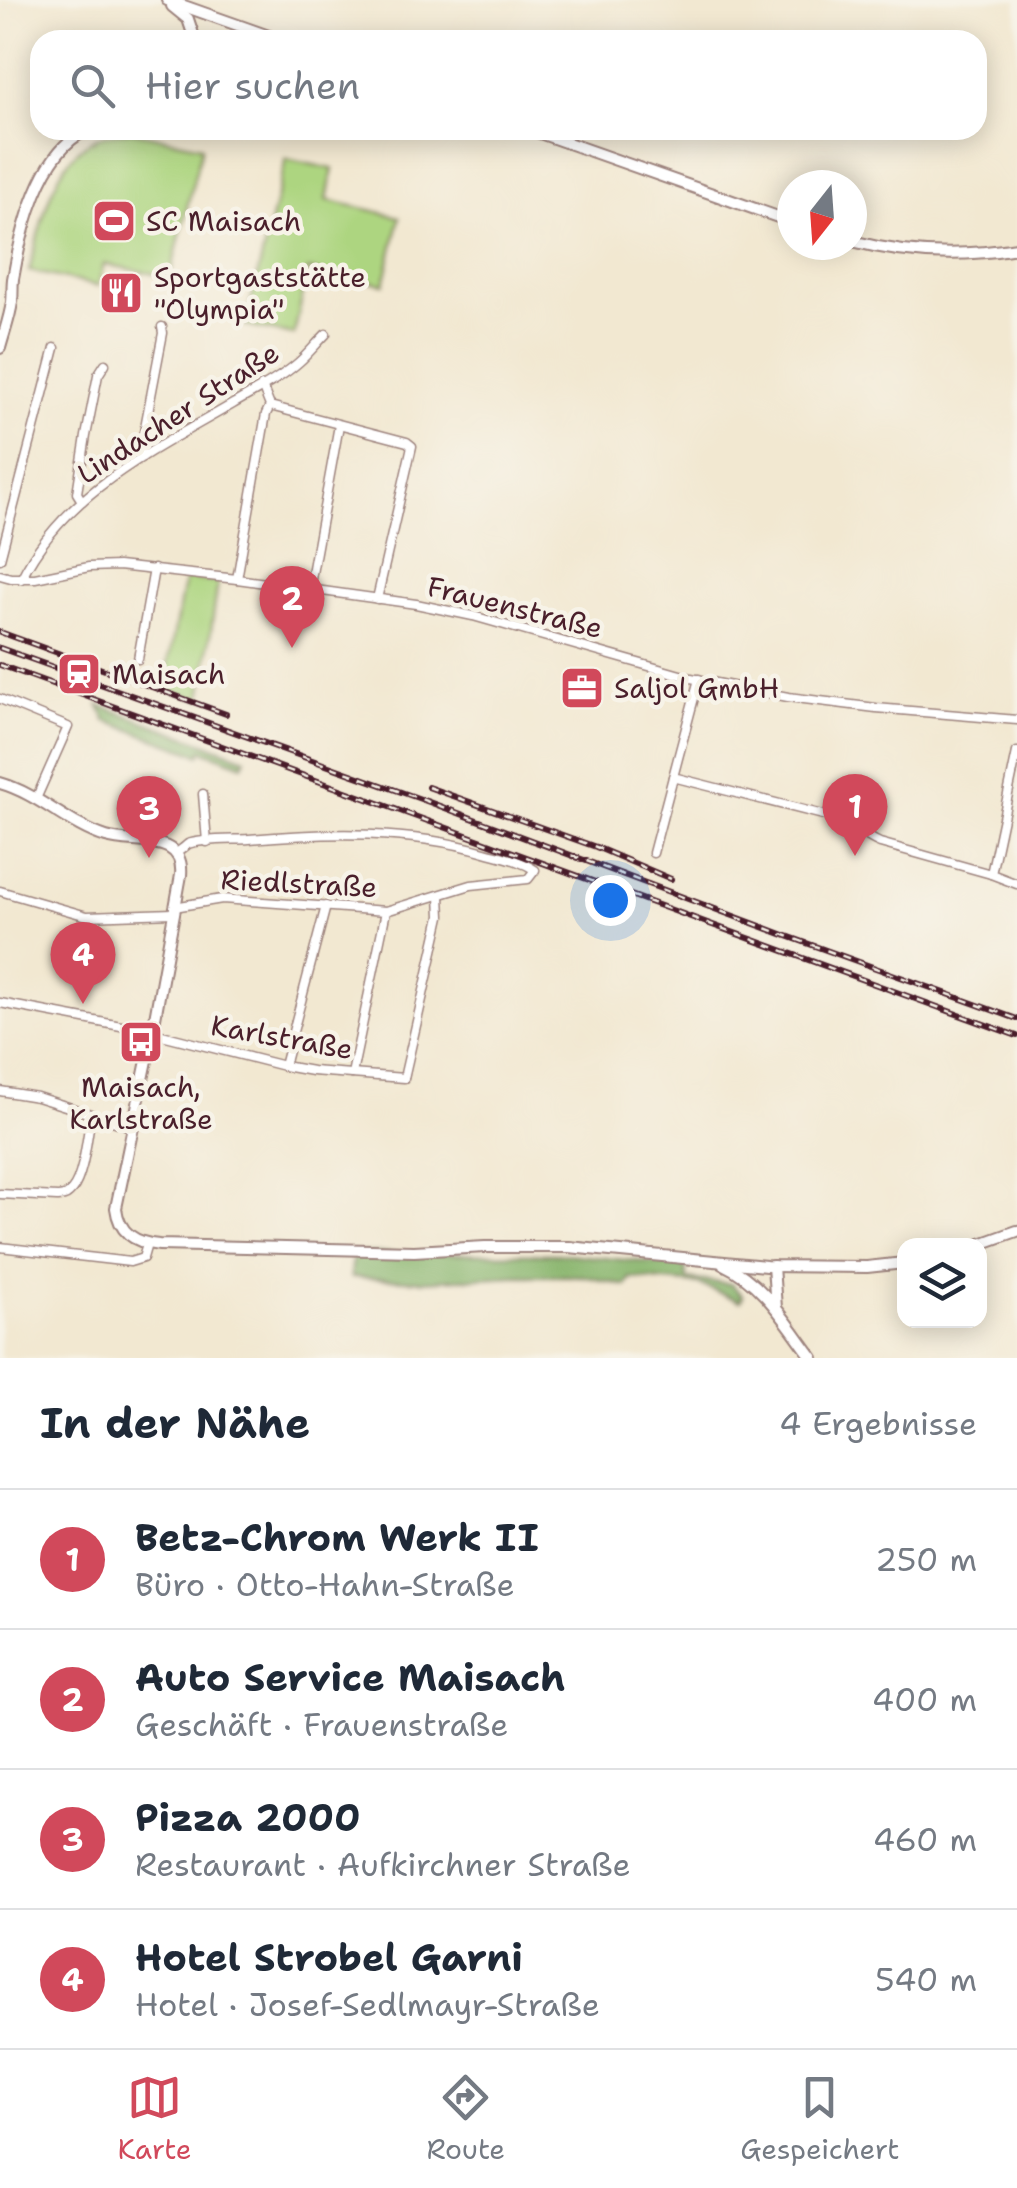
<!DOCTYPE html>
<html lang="de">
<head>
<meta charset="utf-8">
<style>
	body { margin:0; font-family:"Shantell Sans",sans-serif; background:#f2f2f3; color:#1f2937 }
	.controls { position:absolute; right:30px; bottom:30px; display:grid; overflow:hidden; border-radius:20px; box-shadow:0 5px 25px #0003 }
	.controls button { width:90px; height:90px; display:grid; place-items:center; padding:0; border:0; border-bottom:2px solid #e0e1e3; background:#fff; color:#1f2937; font:50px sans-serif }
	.compass { position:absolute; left:777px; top:170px; width:90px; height:90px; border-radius:50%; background:#fff; box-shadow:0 5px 25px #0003; rotate:197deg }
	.you { position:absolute; left:610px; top:900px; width:35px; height:35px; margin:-25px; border:8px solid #fff; border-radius:50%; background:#1a73e8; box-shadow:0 0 0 15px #1a73e833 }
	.badge { display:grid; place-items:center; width:65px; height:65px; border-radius:50%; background:#d1495b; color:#fff; font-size:32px; font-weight:700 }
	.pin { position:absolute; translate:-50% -82px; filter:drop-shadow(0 2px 5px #0008) }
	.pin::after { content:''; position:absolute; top:52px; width:35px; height:30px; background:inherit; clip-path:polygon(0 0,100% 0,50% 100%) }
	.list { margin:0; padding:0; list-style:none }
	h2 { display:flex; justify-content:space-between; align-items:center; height:130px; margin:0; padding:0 40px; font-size:42px }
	h2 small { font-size:32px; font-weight:400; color:#747a83 }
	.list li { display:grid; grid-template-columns:65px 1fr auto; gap:30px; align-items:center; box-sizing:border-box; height:140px; padding:0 40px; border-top:2px solid #e0e1e3 }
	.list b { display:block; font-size:38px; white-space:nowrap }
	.list p { margin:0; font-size:32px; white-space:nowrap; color:#747a83 }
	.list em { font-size:32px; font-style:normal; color:#747a83 }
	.icon { flex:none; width:55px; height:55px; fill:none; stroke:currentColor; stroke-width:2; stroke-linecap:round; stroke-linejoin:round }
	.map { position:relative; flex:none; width:1017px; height:1358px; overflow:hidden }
	.search { position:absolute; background:#fff; box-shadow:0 5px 25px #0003; left:30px; right:30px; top:30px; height:110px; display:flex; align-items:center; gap:25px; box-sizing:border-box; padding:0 35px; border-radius:30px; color:#747a83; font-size:38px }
	.sheet { height:690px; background:#fff }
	nav { display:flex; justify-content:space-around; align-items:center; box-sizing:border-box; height:140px; border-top:2px solid #e0e1e3; background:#fff; font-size:28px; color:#747a83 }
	nav a { display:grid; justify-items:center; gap:5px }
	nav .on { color:#d1495b }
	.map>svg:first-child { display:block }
	.green { fill:#add580; stroke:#7c7a56; stroke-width:2.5 }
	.forest { fill:#8ab66e; stroke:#6a6a4c; stroke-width:2.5 }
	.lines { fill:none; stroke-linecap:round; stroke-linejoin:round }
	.street-casing { stroke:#9e847e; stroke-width:11 }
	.secondary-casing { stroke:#9e847e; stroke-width:14 }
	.street { stroke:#fff; stroke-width:8 }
	.secondary { stroke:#fff; stroke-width:10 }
	.rail-casing { stroke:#4a1f2b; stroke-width:6 }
	.rail { stroke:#f7f3e8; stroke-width:2.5; stroke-dasharray:8; stroke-linecap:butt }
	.labels { text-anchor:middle; stroke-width:9; stroke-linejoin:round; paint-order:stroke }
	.poi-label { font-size:28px; fill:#4a1f2b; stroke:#f7f3e8; text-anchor:start }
	.street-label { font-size:28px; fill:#4a1f2b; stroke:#f7f3e8 }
</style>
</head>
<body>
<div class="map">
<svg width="1017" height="1358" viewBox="0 0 1017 1358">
	<rect width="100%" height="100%" fill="#f7f3e8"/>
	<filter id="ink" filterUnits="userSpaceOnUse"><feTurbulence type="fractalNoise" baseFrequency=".01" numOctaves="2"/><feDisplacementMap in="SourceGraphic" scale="20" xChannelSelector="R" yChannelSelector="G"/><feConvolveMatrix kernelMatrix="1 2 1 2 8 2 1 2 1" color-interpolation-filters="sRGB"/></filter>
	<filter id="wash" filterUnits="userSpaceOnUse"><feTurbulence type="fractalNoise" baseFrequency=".0048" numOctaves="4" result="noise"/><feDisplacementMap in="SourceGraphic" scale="40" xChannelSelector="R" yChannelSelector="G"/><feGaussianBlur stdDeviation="2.25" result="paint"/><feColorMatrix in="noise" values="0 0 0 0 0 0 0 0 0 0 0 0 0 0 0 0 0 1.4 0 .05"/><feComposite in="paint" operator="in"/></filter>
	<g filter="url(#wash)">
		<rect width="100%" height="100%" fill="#f2e8d1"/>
		<g class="green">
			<path d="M130 131 202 146 170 277 104 264 98 286 29 271C42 226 50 157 99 137 108 133 121 133 130 131Z"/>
			<polygon points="286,159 333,169 327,200 400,217 384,284 308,270 294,335 245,326"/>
			<polygon points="185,578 218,583 201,699 163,688"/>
		</g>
		<g class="forest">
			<polygon points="99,705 246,758 243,765 202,750 200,755 106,721"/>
			<polygon points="353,1253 567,1254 685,1266 687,1279 731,1284 743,1296 740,1301 698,1284 630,1278 626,1286 584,1276 514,1276 422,1281 351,1277"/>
		</g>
	</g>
	<g filter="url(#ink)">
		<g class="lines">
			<defs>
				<g id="street">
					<polyline points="270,406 407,442 412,446 377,599"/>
					<polyline points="142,457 141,448 163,333 162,327"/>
					<polyline points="82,501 77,493 86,436 98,375 105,364"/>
					<polyline points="0,559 55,348"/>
					<polyline points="0,575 11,578 35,578 89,567 118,566 237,579 416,604 473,616 691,678 788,697 876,708 1017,720"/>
					<path d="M21 579C63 493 154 450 233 404 255 391 280 379 299 362 308 354 317 343 326 334"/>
					<polyline points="237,579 266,414 270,406 262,386"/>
					<polyline points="309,590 339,425"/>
					<polyline points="138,659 154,569"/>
					<path d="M699 679 673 777 843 820C856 827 865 837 880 843L991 874 1017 752"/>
					<polyline points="0,699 68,727 36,799"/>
					<polyline points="203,794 207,842"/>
					<polyline points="653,853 673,777"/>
					<polyline points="991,874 1017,884"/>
					<polyline points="0,891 87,916 173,913"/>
					<path d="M174 907 222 899 386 911 471 885 528 879 535 870C520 860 503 857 485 852 409 830 328 832 249 839 235 840 201 839 188 844 187 845 177 853 176 853"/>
					<polyline points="0,1003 142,1030 284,1066 312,1071 404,1078 441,916 440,896"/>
					<polyline points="284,1066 326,906"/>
					<polyline points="352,1074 386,911"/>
					<polyline points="0,1091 37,1097 131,1127"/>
					<path d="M0 1194 57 1197C65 1196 66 1197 72 1190 84 1176 87 1135 91 1116"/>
					<polyline points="0,1247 130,1262 143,1258 147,1244"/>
				</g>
				<g id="secondary">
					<polyline points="167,0 280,40"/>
					<polyline points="172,6 188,19 195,40"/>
					<polyline points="531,130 792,222"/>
					<path d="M852 241C905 255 963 257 1017 248"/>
					<path d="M0 348C4 333 10 317 12 302 13 294 12 287 13 279 21 232 40 150 87 130"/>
					<path d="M0 783C39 794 68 825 106 837 125 843 153 839 169 848 180 854 182 864 181 875L149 1051 116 1208C119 1233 135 1243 159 1245L414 1251 485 1247H569L766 1266 867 1267 904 1263"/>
					<polyline points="975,1246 1017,1231"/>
					<path d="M723 1264C764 1283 787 1324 813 1358"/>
					<polyline points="773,1266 776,1308"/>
				</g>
			</defs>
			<use href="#street" class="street-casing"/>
			<use href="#secondary" class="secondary-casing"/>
			<use href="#street" class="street"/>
			<use href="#secondary" class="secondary"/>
			<defs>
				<g id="rail">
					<polyline points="0,632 226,714"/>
					<polyline points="0,648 429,802 787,936 1017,1019"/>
					<polyline points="0,665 1017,1036"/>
					<polyline points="428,787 596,847 671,879"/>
				</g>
			</defs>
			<use href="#rail" class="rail-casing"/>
			<use href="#rail" class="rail"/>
		</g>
	</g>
	<defs>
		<symbol id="stadium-square" viewBox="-11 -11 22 22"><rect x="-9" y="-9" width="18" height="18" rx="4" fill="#d1495b" stroke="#f7f3e8"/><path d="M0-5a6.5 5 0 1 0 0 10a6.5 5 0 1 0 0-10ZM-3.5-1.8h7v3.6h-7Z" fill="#fff"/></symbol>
		<symbol id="restaurant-square" viewBox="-11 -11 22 22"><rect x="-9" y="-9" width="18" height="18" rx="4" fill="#d1495b" stroke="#f7f3e8"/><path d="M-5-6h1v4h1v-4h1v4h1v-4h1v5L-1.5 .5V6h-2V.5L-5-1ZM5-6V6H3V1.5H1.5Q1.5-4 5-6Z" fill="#fff"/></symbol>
		<symbol id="station-square" viewBox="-11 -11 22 22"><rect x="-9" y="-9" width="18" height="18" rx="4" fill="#d1495b" stroke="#f7f3e8"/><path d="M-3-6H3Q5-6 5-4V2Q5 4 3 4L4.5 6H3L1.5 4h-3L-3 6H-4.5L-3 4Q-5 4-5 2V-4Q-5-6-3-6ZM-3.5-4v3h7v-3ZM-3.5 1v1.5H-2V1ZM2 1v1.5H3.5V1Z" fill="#fff"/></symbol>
		<symbol id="office-square" viewBox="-11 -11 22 22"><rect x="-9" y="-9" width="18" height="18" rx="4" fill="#d1495b" stroke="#f7f3e8"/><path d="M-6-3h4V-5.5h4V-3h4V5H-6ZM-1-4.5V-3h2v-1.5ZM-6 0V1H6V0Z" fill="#fff"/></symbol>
		<symbol id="bus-square" viewBox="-11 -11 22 22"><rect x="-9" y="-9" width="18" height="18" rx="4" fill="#d1495b" stroke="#f7f3e8"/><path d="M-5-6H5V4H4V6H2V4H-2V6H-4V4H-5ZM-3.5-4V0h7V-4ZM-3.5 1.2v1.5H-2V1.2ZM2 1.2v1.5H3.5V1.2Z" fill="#fff"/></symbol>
	</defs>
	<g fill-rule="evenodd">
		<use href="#stadium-square" x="89" y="196" width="50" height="50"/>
		<use href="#restaurant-square" x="96" y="268" width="50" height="50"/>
		<use href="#station-square" x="54" y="649" width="50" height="50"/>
		<use href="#office-square" x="557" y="663" width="50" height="50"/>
		<use href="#bus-square" x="116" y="1017" width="50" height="50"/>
	</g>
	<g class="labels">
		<g class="poi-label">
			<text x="146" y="231">SC Maisach</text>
			<text x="154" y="287">Sportgaststätte<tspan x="154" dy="32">"Olympia"</tspan></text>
			<text x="112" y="684">Maisach</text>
			<text x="614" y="698">Saljol GmbH</text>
			<text x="141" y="1097" text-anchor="middle">Maisach,<tspan x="141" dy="32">Karlstraße</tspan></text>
		</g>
		<g class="street-label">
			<text transform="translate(178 413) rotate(-33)" y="10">Lindacher Straße</text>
			<text transform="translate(515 607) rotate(14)" y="10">Frauenstraße</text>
			<text transform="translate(299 883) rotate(3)" y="10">Riedlstraße</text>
			<text transform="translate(282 1037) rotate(10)" y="10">Karlstraße</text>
		</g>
	</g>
</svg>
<div class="controls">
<button><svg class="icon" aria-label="layers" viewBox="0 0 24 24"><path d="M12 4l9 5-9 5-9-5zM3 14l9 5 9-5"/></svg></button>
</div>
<svg class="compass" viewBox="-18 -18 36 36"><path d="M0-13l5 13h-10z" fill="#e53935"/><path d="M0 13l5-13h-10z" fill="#747a83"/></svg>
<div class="you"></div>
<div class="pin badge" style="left:855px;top:856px">1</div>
<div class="pin badge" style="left:292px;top:648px">2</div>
<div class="pin badge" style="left:149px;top:858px">3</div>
<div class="pin badge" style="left:83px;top:1004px">4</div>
<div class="search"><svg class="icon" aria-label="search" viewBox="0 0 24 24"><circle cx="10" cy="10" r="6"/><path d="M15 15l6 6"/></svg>Hier suchen</div>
</div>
<section class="sheet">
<h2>In der Nähe<small>4 Ergebnisse</small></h2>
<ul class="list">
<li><span class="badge">1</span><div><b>Betz-Chrom Werk II</b><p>Büro · Otto-Hahn-Straße</p></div><em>250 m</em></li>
<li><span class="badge">2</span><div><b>Auto Service Maisach</b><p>Geschäft · Frauenstraße</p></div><em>400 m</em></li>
<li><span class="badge">3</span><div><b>Pizza 2000</b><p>Restaurant · Aufkirchner Straße</p></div><em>460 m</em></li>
<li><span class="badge">4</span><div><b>Hotel Strobel Garni</b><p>Hotel · Josef-Sedlmayr-Straße</p></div><em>540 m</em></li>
</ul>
</section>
<nav>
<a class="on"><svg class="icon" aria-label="map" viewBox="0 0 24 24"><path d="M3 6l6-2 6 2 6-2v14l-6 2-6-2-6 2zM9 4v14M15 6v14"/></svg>Karte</a>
<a><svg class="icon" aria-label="directions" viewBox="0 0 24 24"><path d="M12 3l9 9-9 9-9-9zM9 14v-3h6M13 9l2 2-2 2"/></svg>Route</a>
<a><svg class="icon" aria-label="saved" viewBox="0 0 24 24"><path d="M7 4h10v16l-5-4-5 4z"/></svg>Gespeichert</a>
</nav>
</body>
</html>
